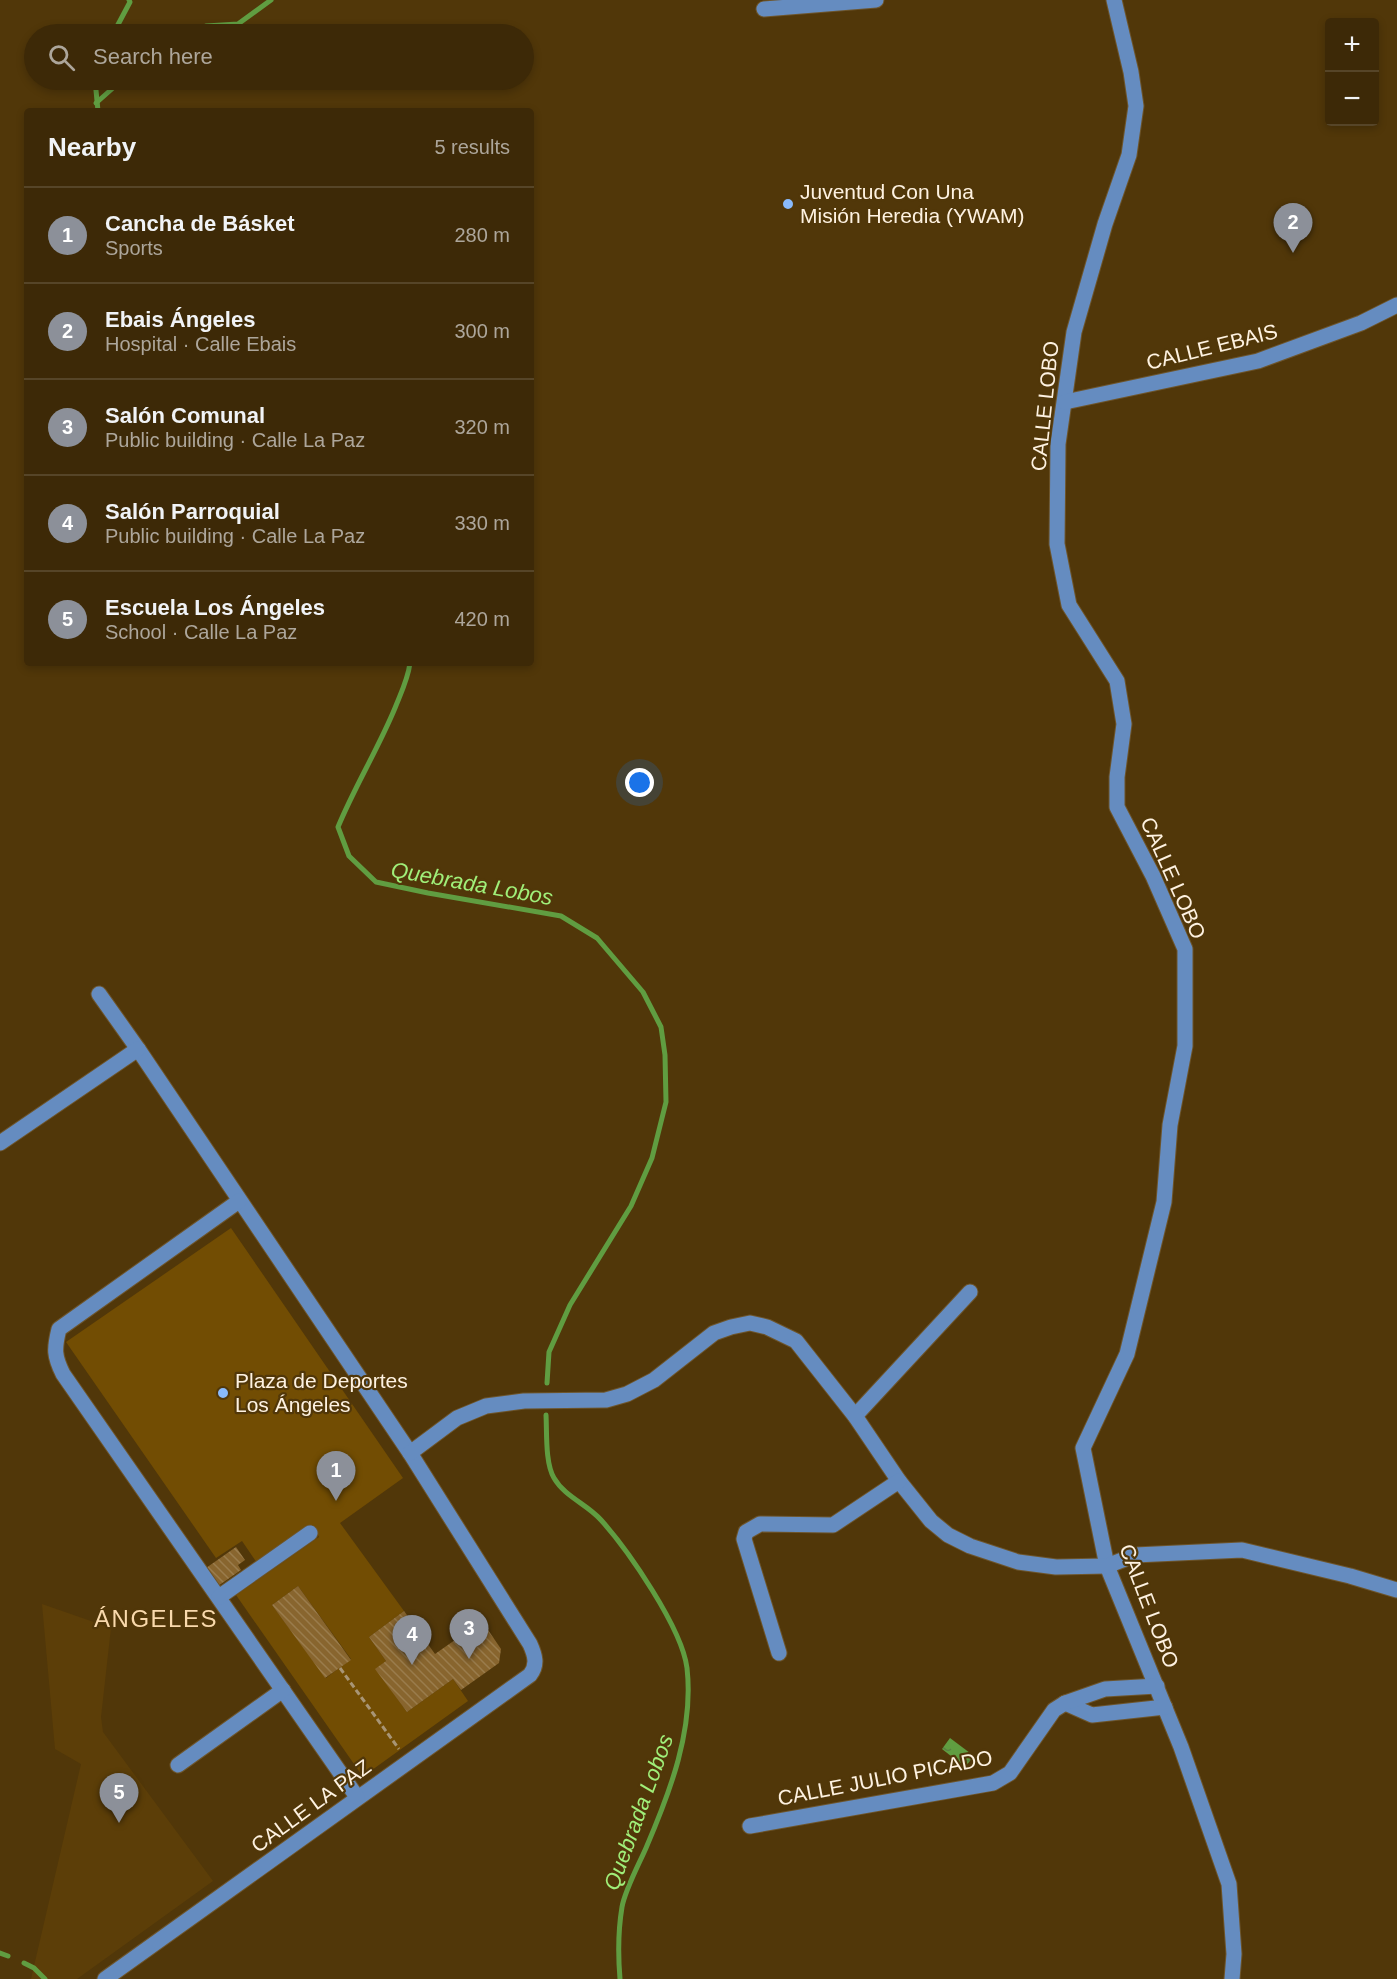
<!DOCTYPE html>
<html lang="en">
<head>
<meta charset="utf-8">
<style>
	body { margin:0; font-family:Arial,sans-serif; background:#483515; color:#f1f3f6 }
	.controls { position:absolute; right:18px; top:18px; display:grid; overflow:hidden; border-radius:6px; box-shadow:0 3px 9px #0003 }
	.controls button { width:54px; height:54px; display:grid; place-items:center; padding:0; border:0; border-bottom:2px solid #564528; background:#3d2907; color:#f1f3f6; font:30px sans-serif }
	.you { position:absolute; left:640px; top:783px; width:21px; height:21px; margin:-15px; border:4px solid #fff; border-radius:50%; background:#1a73e8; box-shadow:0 0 0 9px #1a73e833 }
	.badge { display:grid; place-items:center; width:39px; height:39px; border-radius:50%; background:#8c9099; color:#fff; font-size:20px; font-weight:700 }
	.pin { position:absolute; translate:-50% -50px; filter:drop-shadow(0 2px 3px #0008) }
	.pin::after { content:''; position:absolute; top:32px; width:21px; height:18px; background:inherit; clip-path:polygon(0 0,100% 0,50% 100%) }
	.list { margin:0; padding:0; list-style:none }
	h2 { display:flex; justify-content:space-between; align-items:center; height:78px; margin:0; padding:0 24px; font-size:26px }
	h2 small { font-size:20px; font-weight:400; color:#ada69b }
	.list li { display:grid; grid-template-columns:39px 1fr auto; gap:18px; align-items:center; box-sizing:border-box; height:96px; padding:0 24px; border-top:2px solid #564528 }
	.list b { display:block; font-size:22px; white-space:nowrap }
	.list p { margin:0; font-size:20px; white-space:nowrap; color:#ada69b }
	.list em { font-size:20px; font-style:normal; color:#ada69b }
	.icon { flex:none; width:33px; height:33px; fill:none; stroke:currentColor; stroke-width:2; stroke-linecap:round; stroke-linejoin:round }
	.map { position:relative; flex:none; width:1397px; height:1979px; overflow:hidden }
	.search { position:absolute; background:#3d2907; box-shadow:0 3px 9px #0003; left:24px; top:24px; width:510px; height:66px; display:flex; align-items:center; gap:15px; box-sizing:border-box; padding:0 21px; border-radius:33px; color:#ada69b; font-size:22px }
	.panel { position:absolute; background:#3d2907; box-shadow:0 3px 9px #0003; left:24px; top:108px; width:510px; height:558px; border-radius:6px }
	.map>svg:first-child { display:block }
	.built { fill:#5c3e08 }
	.green { fill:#724d03; fill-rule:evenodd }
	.water { fill:url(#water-ripples) }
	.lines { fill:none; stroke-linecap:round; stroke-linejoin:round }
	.stream { stroke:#609d41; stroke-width:5 }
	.building { fill:url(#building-back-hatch) }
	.minor-casing { stroke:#6d552c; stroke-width:17 }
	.path { stroke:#a89576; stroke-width:3; stroke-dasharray:6 3; stroke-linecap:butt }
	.minor { stroke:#658cc0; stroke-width:15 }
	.poi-dot { fill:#89bafc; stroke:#513709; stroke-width:2 }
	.labels { text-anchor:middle; stroke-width:4.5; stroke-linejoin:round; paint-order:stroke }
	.poi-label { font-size:21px; fill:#fef2e1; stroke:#513709; text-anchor:start }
	.street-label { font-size:21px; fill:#fef2e1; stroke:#513709 }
	.water-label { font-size:22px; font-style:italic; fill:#a0ef79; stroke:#513709 }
	.quarter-label { font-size:24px; letter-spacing:1.5px; fill:#f9d9ac; stroke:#513709 }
</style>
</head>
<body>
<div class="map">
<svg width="1397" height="1979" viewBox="0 0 1397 1979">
	<defs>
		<pattern id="water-ripples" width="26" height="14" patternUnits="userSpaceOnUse" patternTransform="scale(1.5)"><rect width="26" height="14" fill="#609d41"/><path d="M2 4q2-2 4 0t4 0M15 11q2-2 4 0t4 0" fill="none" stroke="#598042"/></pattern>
		<pattern id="building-back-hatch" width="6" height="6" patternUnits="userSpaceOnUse" patternTransform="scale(1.5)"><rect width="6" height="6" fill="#88652e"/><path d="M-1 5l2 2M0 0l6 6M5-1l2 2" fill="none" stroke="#9a7c4c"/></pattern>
	</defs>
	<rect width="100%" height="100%" fill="#513709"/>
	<polygon class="built" points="42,1604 111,1628 101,1717 103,1732 213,1881 77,1979 31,1979 81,1764 55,1749"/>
	<path class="green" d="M231 1228 403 1478 340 1523 404 1611 369 1637 386 1661 376 1669 407 1712 453 1679 468 1701 365 1775 361 1774 236 1595 319 1537 312 1525 257 1563 242 1541 216 1558 66 1342ZM298 1586 351 1659 326 1678 272 1605Z"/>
	<polygon class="water" points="950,1738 974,1756 965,1767 942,1749"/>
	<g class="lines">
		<g class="stream">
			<polyline points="113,34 130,2 129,0"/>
			<polyline points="189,34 206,26 238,24 271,0"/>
			<polyline points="95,80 98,111"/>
			<polyline points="96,103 122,80"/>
			<path d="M410 663C408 679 401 693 395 708 378 749 355 786 338 827L349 856 376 882 428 893 561 916 597 938 643 992 661 1027 665 1055 666 1102 652 1158 631 1206 570 1305 549 1352 547 1383"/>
			<path d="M546 1415C547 1432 545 1463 554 1478 565 1497 587 1504 601 1520 628 1550 682 1628 687 1668 694 1730 670 1792 646 1848 639 1864 625 1890 622 1907 618 1931 618 1955 620 1979"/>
			<polyline points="0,1953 8,1956"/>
			<polyline points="24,1963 34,1968 45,1979"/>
		</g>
	</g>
	<g class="building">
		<polygon points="236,1547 245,1560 238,1565 241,1570 218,1586 206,1568"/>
		<polygon points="298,1586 351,1660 325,1678 272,1605"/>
		<polygon points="404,1611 435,1654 482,1621 501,1649 499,1663 461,1690 453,1679 407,1712 375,1669 386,1661 369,1637"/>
	</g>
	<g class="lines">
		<defs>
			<g id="minor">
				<polyline points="1114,0 1131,72 1136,106 1129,155 1105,224 1074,332 1058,444 1057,544 1069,605 1117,681 1124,724 1117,777 1117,807 1153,876 1185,949 1185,1046 1170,1125 1164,1202 1127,1354 1083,1448 1107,1566 1181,1747 1229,1884 1234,1954 1232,1979"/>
				<polyline points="764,9 876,0"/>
				<polyline points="1065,402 1258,361 1361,323 1397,305"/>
				<path d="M99 994 138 1049 410 1453 530 1644C535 1655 538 1665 530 1675L105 1979"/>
				<polyline points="0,1143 138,1049"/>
				<path d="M239 1201 59 1329C54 1349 54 1356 63 1374L357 1797"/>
				<polyline points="855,1416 970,1292"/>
				<polyline points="410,1453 457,1418 486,1406 524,1401 606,1400 627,1394 654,1380 714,1333 731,1327 750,1323 767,1327 796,1341 855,1416 899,1481 931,1521 948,1535 970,1546 1018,1562 1056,1567 1107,1566 1135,1555 1242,1550 1350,1576 1397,1590"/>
				<polyline points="219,1597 310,1533"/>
				<polyline points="779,1653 744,1539 746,1532 760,1524 833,1525 899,1481"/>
				<polyline points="1065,1703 1092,1715 1165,1707"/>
				<polyline points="178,1765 283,1690"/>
				<polyline points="750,1826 993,1783 1010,1773 1054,1710 1065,1703 1105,1689 1157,1686"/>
			</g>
		</defs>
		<use href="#minor" class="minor-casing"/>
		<polyline class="path" points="340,1668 399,1749"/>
		<use href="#minor" class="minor"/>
	</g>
	<g class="poi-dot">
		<circle cx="788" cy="204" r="6"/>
		<circle cx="223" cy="1393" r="6"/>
	</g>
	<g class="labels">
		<g class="poi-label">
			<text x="800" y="199">Juventud Con Una<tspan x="800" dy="24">Misión Heredia (YWAM)</tspan></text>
			<text x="235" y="1388">Plaza de Deportes<tspan x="235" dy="24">Los Ángeles</tspan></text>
		</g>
		<g class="street-label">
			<text transform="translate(1212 347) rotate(-14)" y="7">CALLE EBAIS</text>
			<text transform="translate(1045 406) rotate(-84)" y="7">CALLE LOBO</text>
			<text transform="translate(1173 878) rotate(66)" y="7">CALLE LOBO</text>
			<text transform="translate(1149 1606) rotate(69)" y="7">CALLE LOBO</text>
			<text transform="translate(885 1778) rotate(-11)" y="7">CALLE JULIO PICADO</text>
			<text transform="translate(311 1806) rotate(-36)" y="7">CALLE LA PAZ</text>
		</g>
		<g class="water-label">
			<text transform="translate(472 883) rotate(10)" y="8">Quebrada Lobos</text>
			<text transform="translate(638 1812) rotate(-70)" y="8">Quebrada Lobos</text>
		</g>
		<g class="quarter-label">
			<text x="156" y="1627">ÁNGELES</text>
		</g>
	</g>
</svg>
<div class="controls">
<button>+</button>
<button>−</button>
</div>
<div class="you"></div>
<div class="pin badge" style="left:336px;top:1501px">1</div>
<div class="pin badge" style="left:1293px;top:253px">2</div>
<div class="pin badge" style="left:469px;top:1659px">3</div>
<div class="pin badge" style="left:412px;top:1665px">4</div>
<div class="pin badge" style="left:119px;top:1823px">5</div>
<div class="search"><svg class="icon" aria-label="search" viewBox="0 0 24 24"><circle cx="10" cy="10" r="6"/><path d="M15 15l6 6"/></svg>Search here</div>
<section class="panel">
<h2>Nearby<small>5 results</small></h2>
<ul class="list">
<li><span class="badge">1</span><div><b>Cancha de Básket</b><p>Sports</p></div><em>280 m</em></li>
<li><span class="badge">2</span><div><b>Ebais Ángeles</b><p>Hospital · Calle Ebais</p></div><em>300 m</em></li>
<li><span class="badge">3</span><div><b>Salón Comunal</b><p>Public building · Calle La Paz</p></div><em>320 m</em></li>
<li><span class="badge">4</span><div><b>Salón Parroquial</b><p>Public building · Calle La Paz</p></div><em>330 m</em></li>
<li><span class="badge">5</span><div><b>Escuela Los Ángeles</b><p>School · Calle La Paz</p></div><em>420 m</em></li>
</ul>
</section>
</div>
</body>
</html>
